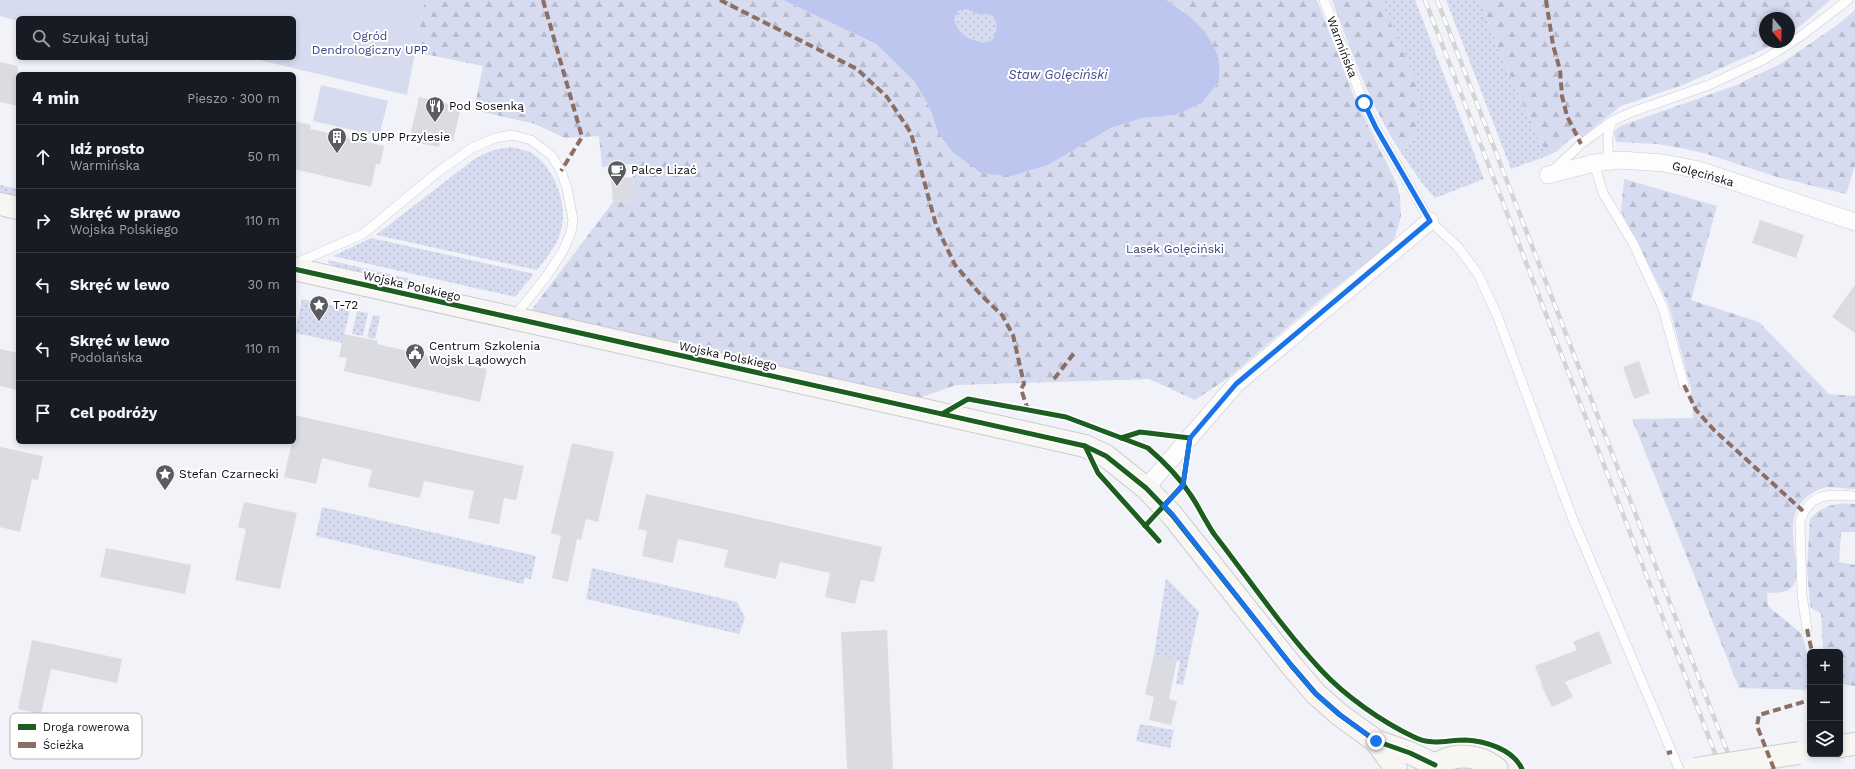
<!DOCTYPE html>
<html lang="pl">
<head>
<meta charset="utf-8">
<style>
	body { margin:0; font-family:"Work Sans",sans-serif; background:#20242c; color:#f1f3f6 }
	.controls { position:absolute; right:12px; bottom:12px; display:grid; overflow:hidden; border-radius:6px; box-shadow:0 2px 6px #0003 }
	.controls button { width:36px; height:36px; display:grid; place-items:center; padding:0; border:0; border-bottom:1px solid #363941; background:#171b24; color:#f1f3f6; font:20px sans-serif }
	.compass { position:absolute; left:1759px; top:12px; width:36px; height:36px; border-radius:50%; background:#171b24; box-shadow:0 2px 6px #0003; rotate:161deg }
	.stop { position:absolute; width:12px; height:12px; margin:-9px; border:3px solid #1a73e8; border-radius:50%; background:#fff }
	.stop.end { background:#1a73e8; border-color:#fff; box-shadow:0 1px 4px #0008 }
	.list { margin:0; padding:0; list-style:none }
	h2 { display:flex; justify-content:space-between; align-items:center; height:52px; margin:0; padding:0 16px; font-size:17px }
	h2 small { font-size:13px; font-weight:400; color:#9ea1a6 }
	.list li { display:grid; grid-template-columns:26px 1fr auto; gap:12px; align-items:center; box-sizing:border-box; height:64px; padding:0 16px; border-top:1px solid #363941 }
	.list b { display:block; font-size:15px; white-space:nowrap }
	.list p { margin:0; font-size:13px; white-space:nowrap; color:#9ea1a6 }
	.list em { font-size:13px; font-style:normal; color:#9ea1a6 }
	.icon { flex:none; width:22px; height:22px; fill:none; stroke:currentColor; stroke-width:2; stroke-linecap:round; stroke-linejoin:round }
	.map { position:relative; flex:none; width:1855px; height:769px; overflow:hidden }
	.search { position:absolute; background:#171b24; box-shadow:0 2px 6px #0003; left:16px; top:16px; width:280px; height:44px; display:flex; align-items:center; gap:10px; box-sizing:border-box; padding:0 14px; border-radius:6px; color:#9ea1a6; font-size:15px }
	.panel { position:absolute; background:#171b24; box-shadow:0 2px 6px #0003; left:16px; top:72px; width:280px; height:372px; border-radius:6px }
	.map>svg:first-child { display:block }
	.grass { fill:url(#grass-dots) }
	.forest { fill:url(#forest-firs) }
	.green { fill:#d6dbf0 }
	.water { fill:#bdc6ef; fill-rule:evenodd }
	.building { fill:#dadce1 }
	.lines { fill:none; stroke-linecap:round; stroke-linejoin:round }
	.lane-casing { stroke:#cbccd2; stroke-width:10 }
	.street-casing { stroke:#cbccd2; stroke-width:18 }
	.secondary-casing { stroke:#cbccd2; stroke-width:24 }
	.lane { stroke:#fdfdfe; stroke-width:9 }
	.street { stroke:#fdfdfe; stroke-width:17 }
	.secondary { stroke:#f7f6f3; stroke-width:22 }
	.rail-casing { stroke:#d3d4d6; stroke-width:4.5 }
	.rail { stroke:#fff; stroke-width:3; stroke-dasharray:9; stroke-linecap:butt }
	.secondary-bridge-casing { stroke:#cbccd2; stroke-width:24; stroke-linecap:butt }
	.secondary-bridge { stroke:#f7f6f3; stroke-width:22 }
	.quiet { stroke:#8d6e63; stroke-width:4; stroke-dasharray:8 4; stroke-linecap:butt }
	.cycleway-casing { stroke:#fff; stroke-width:8 }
	.cycleway { stroke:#1b5e20; stroke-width:5 }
	.route { stroke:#1a73e8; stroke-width:5 }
	.labels { text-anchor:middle; stroke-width:4; stroke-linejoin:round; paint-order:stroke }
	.park-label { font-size:12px; fill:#353e81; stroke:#fff }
	.street-label { font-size:12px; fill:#0a0b11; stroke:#fff }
	.poi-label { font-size:12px; fill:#0a0b11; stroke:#fff; text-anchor:start }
	.water-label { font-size:13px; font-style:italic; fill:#424c91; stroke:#fff }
	.key { fill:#fff; stroke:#b6b6b8; stroke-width:1 }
	.key-label { font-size:11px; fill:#0a0b11 }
</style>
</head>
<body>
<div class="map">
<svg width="1855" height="769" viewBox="0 0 1855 769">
	<defs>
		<pattern id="grass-dots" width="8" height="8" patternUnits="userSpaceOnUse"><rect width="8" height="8" fill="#d6dbf0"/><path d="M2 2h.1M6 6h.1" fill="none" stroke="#b6bbcd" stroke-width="1.8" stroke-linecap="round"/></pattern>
		<pattern id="forest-firs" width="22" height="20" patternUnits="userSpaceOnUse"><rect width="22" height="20" fill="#d6dbf0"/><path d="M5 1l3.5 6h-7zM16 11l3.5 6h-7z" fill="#b6bbcd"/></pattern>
	</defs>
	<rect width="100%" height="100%" fill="#f2f3f8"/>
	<g class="grass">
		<polygon points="1380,0 1415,0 1484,179 1435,198 1422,183 1400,151 1415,135"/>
		<polygon points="1446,0 1480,0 1502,58 1547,156 1511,169"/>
		<path d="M966 9 980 15 990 14C999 22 997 28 993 39L985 43C968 39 959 36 954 19L958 11Z"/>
		<path d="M512 147C518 149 526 150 532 153 555 168 568 205 561 230 558 245 546 258 537 270L376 235 473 160C486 152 497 148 512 147Z"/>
		<polygon points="0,185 18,189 18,197 0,193"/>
		<polygon points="371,238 534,274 515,297 333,256"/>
		<polygon points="328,260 410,279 410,285 343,270 328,263"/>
		<polygon points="302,299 350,310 342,343 295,333"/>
		<polygon points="357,311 368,313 363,336 352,334"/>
		<polygon points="373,315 380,316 375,339 367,337"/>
		<polygon points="322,507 536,556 531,579 525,578 523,584 316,536"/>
		<polygon points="592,568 737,602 745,618 739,634 586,599"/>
		<polygon points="1166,578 1199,612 1183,685 1176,684 1180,661 1154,655"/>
		<polygon points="1140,724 1174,730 1170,748 1136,741"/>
	</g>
	<g class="forest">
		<polygon points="425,0 783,0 876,44 914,81 930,108 938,133 1050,164 1111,128 1143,118 1176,115 1202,103 1219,82 1183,10 1166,0 1317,0 1355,99 1397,184 1400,197 1401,216 1395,237 1389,245 1321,299 1228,378 1195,400 1149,379 956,385 919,398 530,312 613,202 635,200 632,164 602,167 599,136 565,138 535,124 474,110 483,66 415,52"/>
		<path d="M1332 0H1380L1412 70 1420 99 1415 135 1400 151C1369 103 1352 53 1332 0Z"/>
		<polygon points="1480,0 1830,0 1803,24 1789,34 1789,18 1765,18 1765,42 1776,42 1769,47 1683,85 1621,106 1582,137 1578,133 1557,151 1547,156 1502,58"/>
		<polygon points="1855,10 1855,165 1846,194 1777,177 1707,154 1681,148 1658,144 1616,142 1614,132 1620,126 1734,86 1782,63 1837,25"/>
		<path d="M1624 179 1717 206 1691 300 1759 322 1829 394 1855 396V489C1846 489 1836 487 1827 487 1821 488 1813 492 1808 496 1775 520 1809 572 1791 588 1784 594 1775 592 1767 593L1768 606 1802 634 1810 665V690L1739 688 1632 419 1693 418 1691 389 1671 313 1667 301 1621 211Z"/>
		<path d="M1855 504V532H1841L1839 562 1855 565V686L1840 684V652H1823L1821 613 1811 608 1810 604 1807 569 1810 519C1823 505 1837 502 1855 504Z"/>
	</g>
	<g class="green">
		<polygon points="0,0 425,0 407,95 251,58 294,58 294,18 18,18 18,21 0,16"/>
		<polygon points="321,85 388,101 379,136 313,121"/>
	</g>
	<path class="water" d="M783 0H1166C1187 12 1208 30 1217 54 1220 61 1219 73 1219 82L1202 103 1176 115 1143 118 1111 128 1050 164 1012 176 981 173 954 153 938 133 930 108 914 81 876 44ZM966 9 980 15 990 14C999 21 997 29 993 39L985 43C968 39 959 36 954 19L958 11Z"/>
	<g class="building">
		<polygon points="0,62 18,66 18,106 0,102"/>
		<polygon points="419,97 461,107 453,141 441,138 439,147 409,141"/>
		<polygon points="294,121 311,125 310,129 384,146 380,165 376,164 371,187 294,169"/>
		<polygon points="633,177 635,200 613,202 611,179"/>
		<polygon points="1760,220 1804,235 1796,258 1752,243"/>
		<polygon points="1855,285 1855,333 1832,317"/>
		<polygon points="344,334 378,341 377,344 487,369 480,402 344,371 347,358 339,357"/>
		<polygon points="0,349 18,353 18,390 0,386"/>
		<polygon points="1639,361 1650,393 1634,399 1623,367"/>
		<polygon points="294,415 524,466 516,500 504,498 499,524 468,518 474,491 424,481 420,498 368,487 372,470 322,458 316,484 284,477 292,442 294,442"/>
		<polygon points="572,443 614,452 598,522 586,519 581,540 577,539 568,582 552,578 561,536 551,533"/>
		<polygon points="0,447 43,456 38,480 32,479 20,532 0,527"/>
		<polygon points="646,494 882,547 874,582 861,580 855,604 825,597 830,573 780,562 776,579 724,567 728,550 678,539 673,563 642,556 647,531 638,529"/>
		<polygon points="244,502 297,513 280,589 235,580 246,529 238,527"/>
		<polygon points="106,548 191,565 185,594 100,577"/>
		<polygon points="887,630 893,769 847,769 841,632"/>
		<polygon points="1599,631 1612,663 1565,682 1573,697 1552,707 1541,685 1542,684 1535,666 1577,650 1573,642"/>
		<polygon points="32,640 122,659 117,683 51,669 41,714 18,709"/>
		<polygon points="1154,655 1177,660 1169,699 1177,701 1171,725 1149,720 1154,697 1145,694"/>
	</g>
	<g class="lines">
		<defs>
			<g id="lane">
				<polyline points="1324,0 1364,103 1376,128 1430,221 1458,247 1478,274 1497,315 1572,517 1679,769"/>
				<path d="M1609 161C1608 147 1606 134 1612 121"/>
				<polyline points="1594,163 1603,193 1633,243 1663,308 1684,385"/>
				<polyline points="1552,171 1581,144 1612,121 1632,112 1709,85 1765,59 1801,36 1848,0"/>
				<polyline points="294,264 363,234 438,172 472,148 495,138 512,135 531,140 552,156 561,171 567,188 573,220 571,232 563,251 546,277 514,317"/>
				<path d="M1807 629 1802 595 1800 522C1809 492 1829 494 1855 496"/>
			</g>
			<g id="street">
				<polyline points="1548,175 1594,163 1620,160 1664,163 1699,170 1855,222"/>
				<polyline points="1146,488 1236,384 1430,221"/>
			</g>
			<g id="secondary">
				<polyline points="0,204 18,208"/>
				<polyline points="294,269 1085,446 1106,456 1146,488 1172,515 1291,665 1316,694 1340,715 1376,741 1410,753 1435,765"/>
				<polyline points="1376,741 1396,769"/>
				<polyline points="1840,746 1855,744"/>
				<path d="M1431 769C1450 752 1478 753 1497 769"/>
			</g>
		</defs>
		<use href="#lane" class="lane-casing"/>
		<use href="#street" class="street-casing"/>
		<use href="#secondary" class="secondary-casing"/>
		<use href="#lane" class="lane"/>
		<use href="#street" class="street"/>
		<use href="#secondary" class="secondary"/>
		<defs>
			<g id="rail">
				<polyline points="1425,0 1721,769"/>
				<polyline points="1437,0 1734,769"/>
			</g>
		</defs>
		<use href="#rail" class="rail-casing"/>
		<use href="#rail" class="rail"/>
		<defs>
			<polyline id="secondary-bridge" points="1695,769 1799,753"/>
		</defs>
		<use href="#secondary-bridge" class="secondary-bridge-casing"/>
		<use href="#secondary-bridge" class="secondary-bridge"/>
		<g class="quiet">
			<polyline points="543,0 582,137 561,171"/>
			<polyline points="720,0 857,69 887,97 911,133 936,225 955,265 981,295 1002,315 1013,335 1024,384 1021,389 1028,410"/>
			<polyline points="1546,0 1553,45 1560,70 1562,96 1567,116 1581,144"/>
			<polyline points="1054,379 1075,352"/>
			<polyline points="1684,385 1696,410 1714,430 1803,511"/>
			<polyline points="1807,629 1812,652"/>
			<polyline points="1667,753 1672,752"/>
			<polyline points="1774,769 1757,726 1759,715 1810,700"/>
		</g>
		<defs>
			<g id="cycleway">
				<polyline points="294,269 1085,446 1106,456 1146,488 1172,515 1291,665 1316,694 1340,715 1376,741 1410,753 1435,765"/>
				<path d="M942 414 968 399 1066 417 1148 448C1163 461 1179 477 1190 494 1199 507 1205 521 1214 534 1249 579 1282 628 1321 670 1345 696 1382 722 1414 737 1431 746 1447 740 1465 740 1485 741 1513 749 1522 769"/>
				<polyline points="1121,438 1140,432 1190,438 1183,485 1145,526"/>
				<polyline points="1085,446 1098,473 1159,541"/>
			</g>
		</defs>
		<use href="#cycleway" class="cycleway-casing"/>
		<use href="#cycleway" class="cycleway"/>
	</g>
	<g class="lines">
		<polyline class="route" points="1364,103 1376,128 1430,221 1236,384 1190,438 1183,485 1164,506 1172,514 1291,665 1316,694 1340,715 1376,741"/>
	</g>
	<defs>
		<symbol id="restaurant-pin" viewBox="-11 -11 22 30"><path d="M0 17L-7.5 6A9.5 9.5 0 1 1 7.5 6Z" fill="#5b5c62" stroke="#fff"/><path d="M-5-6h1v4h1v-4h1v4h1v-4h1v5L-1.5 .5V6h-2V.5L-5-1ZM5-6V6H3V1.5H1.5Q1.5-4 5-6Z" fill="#fff"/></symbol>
		<symbol id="building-pin" viewBox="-11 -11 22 30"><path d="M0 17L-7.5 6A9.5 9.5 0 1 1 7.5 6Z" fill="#5b5c62" stroke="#fff"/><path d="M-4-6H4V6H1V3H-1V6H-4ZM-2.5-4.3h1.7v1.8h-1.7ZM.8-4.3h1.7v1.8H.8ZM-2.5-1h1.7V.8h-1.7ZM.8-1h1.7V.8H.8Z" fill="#fff"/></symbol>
		<symbol id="cafe-pin" viewBox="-11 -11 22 30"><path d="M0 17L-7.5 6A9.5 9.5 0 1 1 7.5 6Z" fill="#5b5c62" stroke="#fff"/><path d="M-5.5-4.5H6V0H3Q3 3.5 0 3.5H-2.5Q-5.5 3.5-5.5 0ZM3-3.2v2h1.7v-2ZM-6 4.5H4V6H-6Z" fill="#fff"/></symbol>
		<symbol id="sight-pin" viewBox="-11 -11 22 30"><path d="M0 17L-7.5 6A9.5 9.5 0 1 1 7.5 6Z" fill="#5b5c62" stroke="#fff"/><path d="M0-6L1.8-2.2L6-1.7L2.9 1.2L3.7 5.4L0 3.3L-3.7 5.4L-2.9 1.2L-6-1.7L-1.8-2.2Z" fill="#fff"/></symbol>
		<symbol id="civic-pin" viewBox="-11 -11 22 30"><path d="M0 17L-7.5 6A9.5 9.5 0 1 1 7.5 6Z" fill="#5b5c62" stroke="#fff"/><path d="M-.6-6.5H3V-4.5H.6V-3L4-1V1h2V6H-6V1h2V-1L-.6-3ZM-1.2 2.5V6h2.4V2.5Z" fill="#fff"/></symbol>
	</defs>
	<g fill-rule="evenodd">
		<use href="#restaurant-pin" x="424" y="95" width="22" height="30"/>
		<use href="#building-pin" x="326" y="126" width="22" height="30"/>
		<use href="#cafe-pin" x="606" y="159" width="22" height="30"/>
		<use href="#sight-pin" x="308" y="294" width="22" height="30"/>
		<use href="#civic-pin" x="404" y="342" width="22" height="30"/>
		<use href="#sight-pin" x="154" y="463" width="22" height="30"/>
	</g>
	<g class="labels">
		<g class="park-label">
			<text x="370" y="40">Ogród<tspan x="370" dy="14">Dendrologiczny UPP</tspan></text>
			<text x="1175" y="253">Lasek Golęciński</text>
		</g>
		<g class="street-label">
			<text transform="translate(1342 47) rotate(69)" y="4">Warmińska</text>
			<text transform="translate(1703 174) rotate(16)" y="4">Golęcińska</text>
			<text transform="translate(412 286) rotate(13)" y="4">Wojska Polskiego</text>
			<text transform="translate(728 356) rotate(12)" y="4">Wojska Polskiego</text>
		</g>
		<g class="poi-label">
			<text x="449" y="110">Pod Sosenką</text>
			<text x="351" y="141">DS UPP Przylesie</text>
			<text x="631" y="174">Palce Lizać</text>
			<text x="333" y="309">T-72</text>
			<text x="429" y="350">Centrum Szkolenia<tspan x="429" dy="14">Wojsk Lądowych</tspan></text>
			<text x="179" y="478">Stefan Czarnecki</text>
		</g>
		<g class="water-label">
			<text x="1058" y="79">Staw Golęciński</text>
		</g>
	</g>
	<rect x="10" y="713" width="132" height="46" rx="6" class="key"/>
	<rect x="18" y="724" width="18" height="6" fill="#1b5e20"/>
	<rect x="18" y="742" width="18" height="6" fill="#8d6e63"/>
	<g class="key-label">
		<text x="43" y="731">Droga rowerowa</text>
		<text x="43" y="749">Ścieżka</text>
	</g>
</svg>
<div class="controls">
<button>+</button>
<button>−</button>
<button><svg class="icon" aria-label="layers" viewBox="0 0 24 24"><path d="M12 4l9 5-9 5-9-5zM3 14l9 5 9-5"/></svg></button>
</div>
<svg class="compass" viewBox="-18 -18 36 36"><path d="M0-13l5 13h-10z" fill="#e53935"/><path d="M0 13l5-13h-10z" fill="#9ea1a6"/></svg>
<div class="stop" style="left:1364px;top:103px"></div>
<div class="stop end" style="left:1376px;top:741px"></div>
<div class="search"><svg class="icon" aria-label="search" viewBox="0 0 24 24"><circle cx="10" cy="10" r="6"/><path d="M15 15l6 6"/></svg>Szukaj tutaj</div>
<section class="panel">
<h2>4 min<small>Pieszo · 300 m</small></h2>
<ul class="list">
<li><svg class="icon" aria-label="ahead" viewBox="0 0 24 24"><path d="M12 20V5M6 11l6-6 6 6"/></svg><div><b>Idź prosto</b><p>Warmińska</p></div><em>50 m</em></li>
<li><svg class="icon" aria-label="right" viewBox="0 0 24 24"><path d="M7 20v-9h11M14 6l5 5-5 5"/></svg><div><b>Skręć w prawo</b><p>Wojska Polskiego</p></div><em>110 m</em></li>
<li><svg class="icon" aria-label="left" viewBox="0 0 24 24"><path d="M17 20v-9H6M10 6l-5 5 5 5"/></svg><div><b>Skręć w lewo</b></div><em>30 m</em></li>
<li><svg class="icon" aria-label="left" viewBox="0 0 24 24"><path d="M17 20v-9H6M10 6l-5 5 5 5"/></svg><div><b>Skręć w lewo</b><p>Podolańska</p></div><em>110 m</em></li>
<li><svg class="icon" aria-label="arrive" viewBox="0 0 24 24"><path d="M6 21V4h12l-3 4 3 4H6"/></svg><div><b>Cel podróży</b></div></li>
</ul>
</section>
</div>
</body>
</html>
